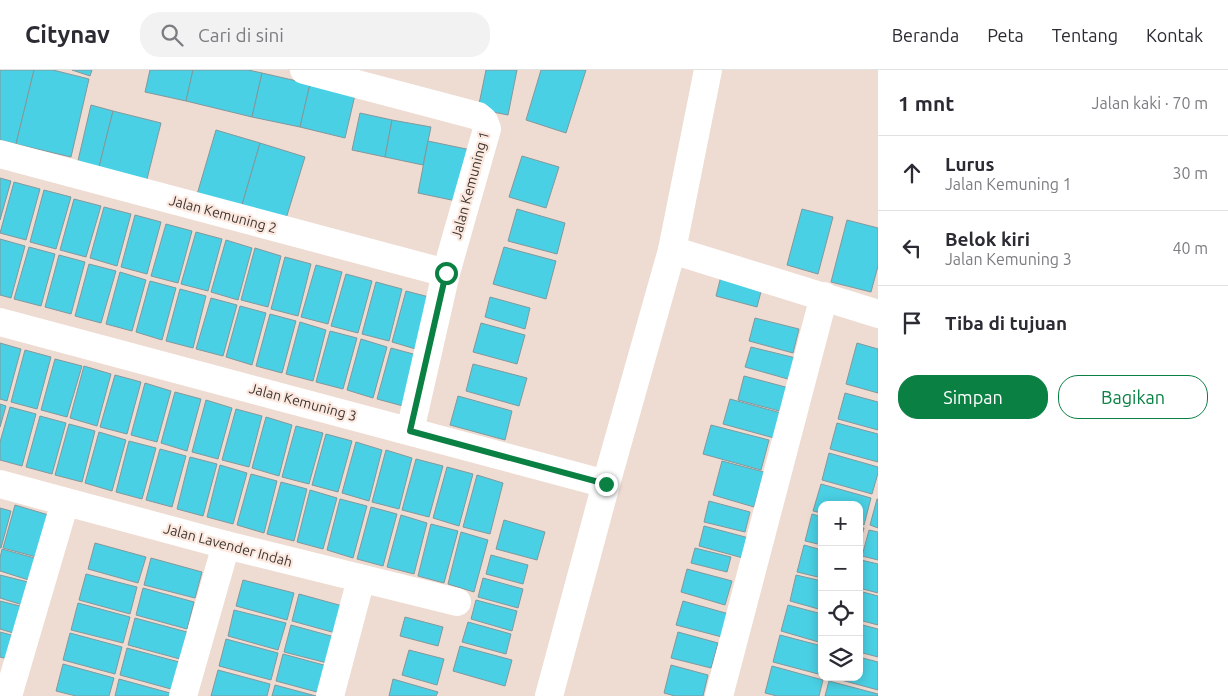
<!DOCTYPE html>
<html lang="id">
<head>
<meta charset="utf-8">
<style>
	body { margin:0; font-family:Ubuntu,sans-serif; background:#f2f2f3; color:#2b2b33 }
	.controls { position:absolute; right:15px; bottom:15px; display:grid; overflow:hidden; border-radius:10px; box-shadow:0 2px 12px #0003 }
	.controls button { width:45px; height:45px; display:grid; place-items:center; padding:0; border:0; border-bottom:1px solid #e1e1e2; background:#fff; color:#2b2b33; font:25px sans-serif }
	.stop { position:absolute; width:15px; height:15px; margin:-11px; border:4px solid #0b8043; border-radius:50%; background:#fff }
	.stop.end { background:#0b8043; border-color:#fff; box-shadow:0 1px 5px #0008 }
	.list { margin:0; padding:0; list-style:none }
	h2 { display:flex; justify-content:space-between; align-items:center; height:65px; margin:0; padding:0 20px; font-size:21px }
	h2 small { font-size:16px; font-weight:400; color:#7c7c81 }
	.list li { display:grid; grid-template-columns:32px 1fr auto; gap:15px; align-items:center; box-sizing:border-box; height:75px; padding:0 20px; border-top:1px solid #e1e1e2 }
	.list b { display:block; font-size:19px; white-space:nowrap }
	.list p { margin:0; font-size:16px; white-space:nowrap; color:#7c7c81 }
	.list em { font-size:16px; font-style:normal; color:#7c7c81 }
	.actions { display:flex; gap:10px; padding:15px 20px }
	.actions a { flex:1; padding:11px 0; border:1px solid #0b8043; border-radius:20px; text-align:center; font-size:18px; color:#0b8043 }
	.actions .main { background:#0b8043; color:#fff }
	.icon { flex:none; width:28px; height:28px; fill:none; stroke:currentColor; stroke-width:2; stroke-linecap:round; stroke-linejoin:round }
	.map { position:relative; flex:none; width:878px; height:626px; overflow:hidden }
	header { display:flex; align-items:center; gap:30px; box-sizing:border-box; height:70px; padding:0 25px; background:#fff; border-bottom:1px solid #e1e1e2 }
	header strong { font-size:24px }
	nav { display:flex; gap:28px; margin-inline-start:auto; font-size:18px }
	.search { width:350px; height:45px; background:#f2f2f3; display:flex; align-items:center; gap:12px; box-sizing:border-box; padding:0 18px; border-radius:20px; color:#7c7c81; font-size:19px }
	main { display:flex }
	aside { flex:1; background:#fff }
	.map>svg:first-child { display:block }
	.building { fill:#4ad0e4; stroke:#82989c }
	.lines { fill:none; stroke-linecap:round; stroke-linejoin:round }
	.street { stroke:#fff; stroke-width:28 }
	.route { stroke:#0b8043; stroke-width:6 }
	.labels { text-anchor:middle; stroke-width:4.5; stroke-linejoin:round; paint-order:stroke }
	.street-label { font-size:14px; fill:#3d3632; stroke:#fce8de }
</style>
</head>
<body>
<header>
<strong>Citynav</strong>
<div class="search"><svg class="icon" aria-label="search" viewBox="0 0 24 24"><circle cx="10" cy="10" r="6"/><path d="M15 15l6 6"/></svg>Cari di sini</div>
<nav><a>Beranda</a><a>Peta</a><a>Tentang</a><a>Kontak</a></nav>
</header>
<main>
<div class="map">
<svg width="878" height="626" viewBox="0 0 878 626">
	<rect width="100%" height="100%" fill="#eedbd1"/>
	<g class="building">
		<polygon points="0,0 34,0 16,74 0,70"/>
		<polygon points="34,0 53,0 89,9 71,87 16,74"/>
		<polygon points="72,0 92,0 90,6"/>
		<polygon points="150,0 193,0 186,31 145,22"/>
		<polygon points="193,0 248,0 262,3 252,47 186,31"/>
		<polygon points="486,0 517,0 508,45 478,39"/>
		<polygon points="541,0 586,0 566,63 526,50"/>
		<polygon points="262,3 310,14 300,57 252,47"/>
		<polygon points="310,14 355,25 345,68 300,57"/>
		<polygon points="91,35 113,41 98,101 77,95"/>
		<polygon points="113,41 161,53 146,113 98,101"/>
		<polygon points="360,43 392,50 385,87 352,80"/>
		<polygon points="392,50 431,57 423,95 385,87"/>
		<polygon points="216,60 260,73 240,142 196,128"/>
		<polygon points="428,71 471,80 461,132 418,123"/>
		<polygon points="260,73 305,87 284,155 240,142"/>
		<polygon points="522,86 559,97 546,138 509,127"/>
		<polygon points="0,108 11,111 0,150"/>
		<polygon points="14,112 40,119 26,170 0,163"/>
		<polygon points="44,120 71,127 56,179 30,172"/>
		<polygon points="74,129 101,136 86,187 60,180"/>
		<polygon points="104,137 131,144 117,196 90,188"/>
		<polygon points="517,139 565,153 557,184 508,171"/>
		<polygon points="802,139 833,147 818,204 787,195"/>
		<polygon points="135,145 161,152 147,204 121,197"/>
		<polygon points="847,150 878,158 878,196 871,222 831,212"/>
		<polygon points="166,154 192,161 178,213 151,206"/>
		<polygon points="196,162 222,169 208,221 181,214"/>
		<polygon points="0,169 25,176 11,228 0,225"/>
		<polygon points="226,170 252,178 238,230 211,222"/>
		<polygon points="29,177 55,184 41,236 14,229"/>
		<polygon points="504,177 556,191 546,229 493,214"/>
		<polygon points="255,178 281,186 268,237 241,230"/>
		<polygon points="59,185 85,192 71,244 45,237"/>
		<polygon points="285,187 311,194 298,246 271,239"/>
		<polygon points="89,194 116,201 101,253 75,246"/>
		<polygon points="316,195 342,202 328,254 301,247"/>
		<polygon points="120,202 146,210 132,261 106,254"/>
		<polygon points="722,202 763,214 757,237 716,226"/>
		<polygon points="346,204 372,211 358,263 331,256"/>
		<polygon points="150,211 176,218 162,270 136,262"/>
		<polygon points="376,212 402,219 389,271 362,264"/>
		<polygon points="180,219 206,226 193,278 166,271"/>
		<polygon points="406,221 433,228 419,280 392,272"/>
		<polygon points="490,227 530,238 525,259 485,247"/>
		<polygon points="211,228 237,235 223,286 196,279"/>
		<polygon points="240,236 266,243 252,295 226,287"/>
		<polygon points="270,244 296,251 282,303 256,296"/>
		<polygon points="755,248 799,259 793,283 749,271"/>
		<polygon points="300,252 326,260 313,311 286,304"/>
		<polygon points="481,253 525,265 517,294 473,282"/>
		<polygon points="330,261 357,268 343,319 316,312"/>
		<polygon points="361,269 387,277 373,328 347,320"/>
		<polygon points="0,273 21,279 7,331 0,329"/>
		<polygon points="857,273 878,279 878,323 846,314"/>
		<polygon points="751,277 800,289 795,311 745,297"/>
		<polygon points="391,278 417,285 403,336 377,329"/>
		<polygon points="25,280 51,287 37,339 11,332"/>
		<polygon points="55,289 82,296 67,347 41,340"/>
		<polygon points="473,294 527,308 519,336 466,321"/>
		<polygon points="84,296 111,304 97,356 70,348"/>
		<polygon points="115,305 141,312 127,364 100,357"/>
		<polygon points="744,306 793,319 787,343 738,330"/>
		<polygon points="145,313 171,321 157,372 131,365"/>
		<polygon points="175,322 201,329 187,381 161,373"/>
		<polygon points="845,323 878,332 878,360 838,349"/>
		<polygon points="458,326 512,341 505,370 450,355"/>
		<polygon points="730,329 781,343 774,368 723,354"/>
		<polygon points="206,330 232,338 218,389 192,382"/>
		<polygon points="0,334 6,336 0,357"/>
		<polygon points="10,337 36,344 22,396 0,390 0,372"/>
		<polygon points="236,339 262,346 249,397 222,390"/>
		<polygon points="40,346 66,353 52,404 26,397"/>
		<polygon points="266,347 292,355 279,406 252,398"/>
		<polygon points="837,353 878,364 878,392 830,379"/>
		<polygon points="69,354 95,361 82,412 55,405"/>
		<polygon points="711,355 769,370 761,400 703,384"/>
		<polygon points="296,356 323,363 309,414 282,407"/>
		<polygon points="99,362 126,370 112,421 85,413"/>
		<polygon points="326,364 352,371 338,422 312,415"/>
		<polygon points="129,371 156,378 142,429 116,422"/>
		<polygon points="356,372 382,380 369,431 342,423"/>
		<polygon points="160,379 186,386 172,437 146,430"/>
		<polygon points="386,380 412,388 399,439 372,432"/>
		<polygon points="829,383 878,397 878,403 872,424 822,410"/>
		<polygon points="190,387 217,394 203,446 177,439"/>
		<polygon points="416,389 443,396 429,447 402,440"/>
		<polygon points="722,391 764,402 754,437 713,425"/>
		<polygon points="220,395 247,403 233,454 207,447"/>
		<polygon points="447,397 473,404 459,456 433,448"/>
		<polygon points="251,404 277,411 264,463 237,455"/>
		<polygon points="477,405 503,413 490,464 463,457"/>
		<polygon points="281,412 307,419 294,471 267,464"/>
		<polygon points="821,414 871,428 864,455 859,453 859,435 822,435 822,443 813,441"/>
		<polygon points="310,420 337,428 323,479 297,472"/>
		<polygon points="340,429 367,436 353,488 327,480"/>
		<polygon points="877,429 878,429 878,458 870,455"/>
		<polygon points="709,431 750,442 745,462 704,452"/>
		<polygon points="15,435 52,446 40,488 3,478"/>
		<polygon points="371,437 397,444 383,496 357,489"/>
		<polygon points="0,438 11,441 1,478 0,478"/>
		<polygon points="812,444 822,447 822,475 805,471"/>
		<polygon points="401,445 427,453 414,504 387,497"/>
		<polygon points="504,450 545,462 537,490 496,479"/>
		<polygon points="431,454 458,461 444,513 418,506"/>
		<polygon points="704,456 749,468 743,488 699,476"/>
		<polygon points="859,457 864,458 859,475"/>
		<polygon points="869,460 878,462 878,490 862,486"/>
		<polygon points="461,462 488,470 474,522 448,514"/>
		<polygon points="95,473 146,487 138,513 88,499"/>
		<polygon points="804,475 822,480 822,508 797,502"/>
		<polygon points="695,478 731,487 727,502 691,493"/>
		<polygon points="2,479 38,489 32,511 0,501 0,488"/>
		<polygon points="491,485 528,495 523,514 486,504"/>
		<polygon points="151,488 202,502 195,528 144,515"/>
		<polygon points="861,490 878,494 878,523 859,518 859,496"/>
		<polygon points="687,499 732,511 725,535 681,522"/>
		<polygon points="86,504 137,517 130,544 79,530"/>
		<polygon points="0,505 32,513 26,536 0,528"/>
		<polygon points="796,505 822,511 822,540 790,531"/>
		<polygon points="483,508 523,519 518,538 478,527"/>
		<polygon points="243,510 294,523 287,550 236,536"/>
		<polygon points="143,518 194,532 187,559 136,545"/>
		<polygon points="859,521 878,526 878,555 859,550"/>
		<polygon points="299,524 350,538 343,565 292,551"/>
		<polygon points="476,530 517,541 512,561 471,549"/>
		<polygon points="0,531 28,538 20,565 0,559"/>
		<polygon points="683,531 729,544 722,567 676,555"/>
		<polygon points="78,533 130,547 123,573 71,560"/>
		<polygon points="788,535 822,544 822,573 781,561"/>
		<polygon points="234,540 286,553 278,580 228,566"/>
		<polygon points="405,547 443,557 438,576 400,566"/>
		<polygon points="135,548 187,562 180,589 128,575"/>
		<polygon points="468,552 511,564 506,584 462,572"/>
		<polygon points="859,554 878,559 878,587 859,582"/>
		<polygon points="291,555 342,569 335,595 284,582"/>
		<polygon points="0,562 19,567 12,590 0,587"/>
		<polygon points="678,562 718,573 711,598 671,588"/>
		<polygon points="70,563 122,577 115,604 63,590"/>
		<polygon points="780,565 822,576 822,605 773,592"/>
		<polygon points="226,569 278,583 271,610 219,596"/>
		<polygon points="460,576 512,590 505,616 453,601"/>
		<polygon points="127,578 179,592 171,619 120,605"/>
		<polygon points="409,580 444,589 437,615 402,605"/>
		<polygon points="283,584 335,598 328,625 276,611"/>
		<polygon points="859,587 878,592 878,620 830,607 859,607"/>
		<polygon points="63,594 114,608 109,626 76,626 56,621"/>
		<polygon points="671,595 708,605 703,626 675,626 664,623"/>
		<polygon points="772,596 823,610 819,626 777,626 765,623"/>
		<polygon points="218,600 270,614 267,626 211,626"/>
		<polygon points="119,609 170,623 170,626 115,626"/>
		<polygon points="393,609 438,622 436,626 389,626"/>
		<polygon points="829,611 878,624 878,626 825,626"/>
		<polygon points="275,615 316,626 272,626"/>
	</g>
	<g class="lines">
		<g class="street">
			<polyline points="304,0 478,46 484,51 487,59 446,203 410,361"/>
			<polyline points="0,84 446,203"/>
			<polyline points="672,180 878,244"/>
			<polyline points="0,252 606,414"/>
			<polyline points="0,414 226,475 457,532"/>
			<polyline points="8,626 65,432"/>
			<polyline points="183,626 226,475"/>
			<polyline points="330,626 361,509"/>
			<polyline points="549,626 606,414 672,180 708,0"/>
			<polyline points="719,626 824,226"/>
		</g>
	</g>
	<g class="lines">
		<polyline class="route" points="446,203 410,361 606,414"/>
	</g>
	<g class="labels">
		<g class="street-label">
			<text transform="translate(470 115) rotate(-75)" y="5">Jalan Kemuning 1</text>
			<text transform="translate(223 144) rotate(15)" y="5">Jalan Kemuning 2</text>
			<text transform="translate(303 332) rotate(15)" y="5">Jalan Kemuning 3</text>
			<text transform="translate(228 475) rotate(15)" y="5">Jalan Lavender Indah</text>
		</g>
	</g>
</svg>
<div class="controls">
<button>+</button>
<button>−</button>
<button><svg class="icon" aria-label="locate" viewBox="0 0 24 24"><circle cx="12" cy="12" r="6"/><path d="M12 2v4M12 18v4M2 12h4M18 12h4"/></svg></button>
<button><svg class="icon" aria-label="layers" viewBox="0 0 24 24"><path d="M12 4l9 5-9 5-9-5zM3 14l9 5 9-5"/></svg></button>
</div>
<div class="stop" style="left:446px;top:203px"></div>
<div class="stop end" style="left:606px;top:414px"></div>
</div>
<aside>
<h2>1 mnt<small>Jalan kaki · 70 m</small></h2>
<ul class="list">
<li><svg class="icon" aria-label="ahead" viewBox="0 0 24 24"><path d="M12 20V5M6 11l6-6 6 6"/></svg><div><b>Lurus</b><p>Jalan Kemuning 1</p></div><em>30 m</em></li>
<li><svg class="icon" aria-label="left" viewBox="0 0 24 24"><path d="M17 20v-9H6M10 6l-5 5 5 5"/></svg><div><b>Belok kiri</b><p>Jalan Kemuning 3</p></div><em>40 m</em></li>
<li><svg class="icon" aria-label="arrive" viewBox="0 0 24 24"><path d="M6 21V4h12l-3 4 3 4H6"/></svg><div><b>Tiba di tujuan</b></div></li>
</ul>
<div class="actions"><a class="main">Simpan</a><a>Bagikan</a></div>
</aside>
</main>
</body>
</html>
